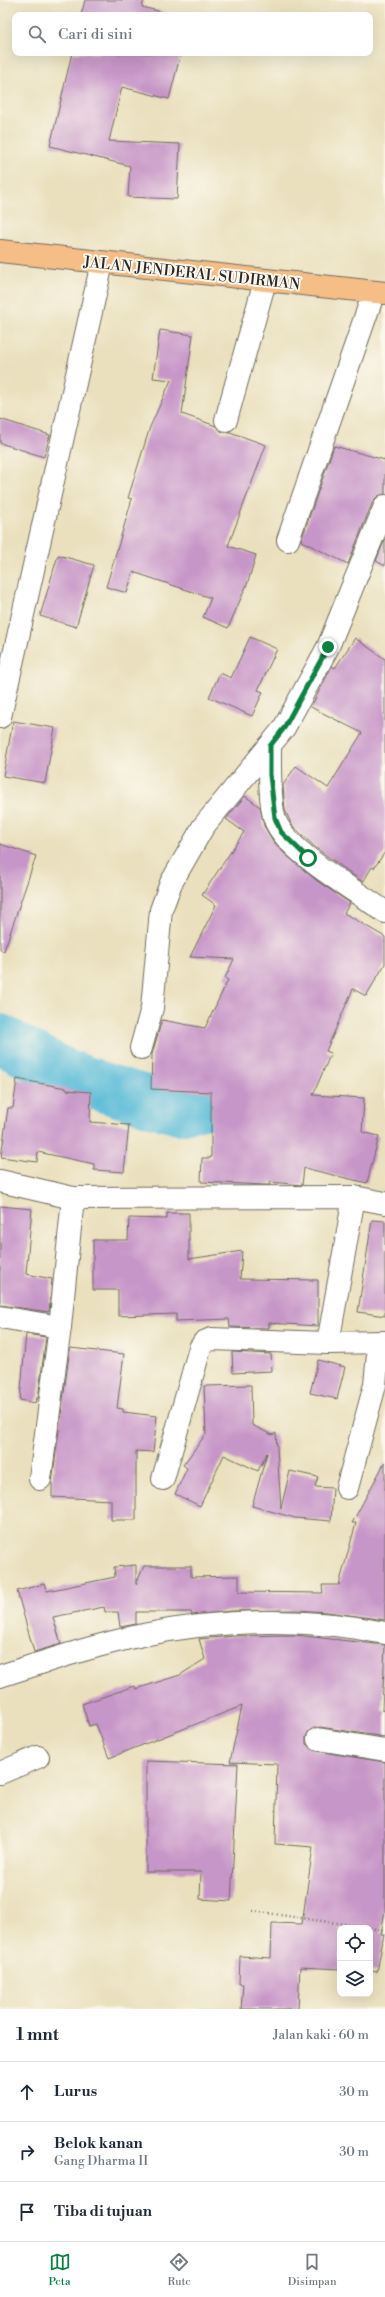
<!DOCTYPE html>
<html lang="id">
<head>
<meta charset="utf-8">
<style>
	body { margin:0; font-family:"Libre Bodoni",serif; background:#f2f2f3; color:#1f2937 }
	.controls { position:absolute; right:12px; bottom:12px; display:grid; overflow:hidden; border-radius:8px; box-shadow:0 4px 16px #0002 }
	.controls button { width:36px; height:36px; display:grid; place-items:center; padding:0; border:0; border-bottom:1px solid #e0e1e3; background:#fff; color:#1f2937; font:20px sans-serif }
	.stop { position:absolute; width:12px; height:12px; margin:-9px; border:3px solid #0b8043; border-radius:50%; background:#fff }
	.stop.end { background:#0b8043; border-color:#fff; box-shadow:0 1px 4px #0008 }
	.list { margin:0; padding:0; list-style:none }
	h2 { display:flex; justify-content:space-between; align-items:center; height:52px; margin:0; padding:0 16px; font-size:17px }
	h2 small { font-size:13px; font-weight:400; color:#747a83 }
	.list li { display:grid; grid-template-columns:26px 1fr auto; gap:12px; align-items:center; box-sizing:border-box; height:60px; padding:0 16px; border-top:1px solid #e0e1e3 }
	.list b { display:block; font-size:15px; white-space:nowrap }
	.list p { margin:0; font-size:13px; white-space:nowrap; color:#747a83 }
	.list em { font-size:13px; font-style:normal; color:#747a83 }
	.icon { flex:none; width:22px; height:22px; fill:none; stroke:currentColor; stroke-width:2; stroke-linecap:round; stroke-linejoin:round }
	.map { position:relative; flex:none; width:385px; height:2009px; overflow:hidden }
	.search { position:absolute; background:#fff; box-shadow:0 4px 16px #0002; left:12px; right:12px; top:12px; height:44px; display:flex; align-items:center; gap:10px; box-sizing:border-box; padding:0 14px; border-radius:8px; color:#747a83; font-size:15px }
	.sheet { height:232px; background:#fff }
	nav { display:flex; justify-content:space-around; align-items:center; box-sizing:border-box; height:56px; border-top:1px solid #e0e1e3; background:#fff; font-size:11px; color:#747a83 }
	nav a { display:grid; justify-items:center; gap:2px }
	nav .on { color:#0b8043 }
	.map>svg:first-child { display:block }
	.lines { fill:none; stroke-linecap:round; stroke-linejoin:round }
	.river { stroke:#59bbd8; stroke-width:50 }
	.building { fill:#c796c8 }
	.minor-casing { stroke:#6e6a5e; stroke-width:24 }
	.highway-casing { stroke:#6e6a5e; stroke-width:24 }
	.path { stroke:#6e6a5e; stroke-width:2.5; stroke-dasharray:1 3; stroke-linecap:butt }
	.minor { stroke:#fff; stroke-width:22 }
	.highway { stroke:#f6be87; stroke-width:22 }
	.route { stroke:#0b8043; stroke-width:5 }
	.labels { text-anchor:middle; stroke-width:4; stroke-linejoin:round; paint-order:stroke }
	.street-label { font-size:15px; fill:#2b2b2b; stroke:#fbf7ec }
</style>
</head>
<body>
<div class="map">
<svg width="385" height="2009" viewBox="0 0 385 2009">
	<rect width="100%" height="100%" fill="#fbf7ec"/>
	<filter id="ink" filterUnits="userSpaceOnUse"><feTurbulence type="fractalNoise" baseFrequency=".025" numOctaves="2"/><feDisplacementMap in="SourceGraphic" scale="8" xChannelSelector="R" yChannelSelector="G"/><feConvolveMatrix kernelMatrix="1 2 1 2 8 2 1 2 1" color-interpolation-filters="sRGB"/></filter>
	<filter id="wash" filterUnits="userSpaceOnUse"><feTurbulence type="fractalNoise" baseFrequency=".012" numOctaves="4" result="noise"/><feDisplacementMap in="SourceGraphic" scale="16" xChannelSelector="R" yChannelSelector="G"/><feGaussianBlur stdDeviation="0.9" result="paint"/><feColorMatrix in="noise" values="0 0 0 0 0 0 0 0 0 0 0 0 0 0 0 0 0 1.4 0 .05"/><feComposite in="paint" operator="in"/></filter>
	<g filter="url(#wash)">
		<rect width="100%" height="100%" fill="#eae0bd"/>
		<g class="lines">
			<polyline class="river" points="0,1039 64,1073 105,1088 179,1110 203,1104"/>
		</g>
		<g id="blocks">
			<g class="building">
				<polygon points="85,0 144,0 142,7 174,15 81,15"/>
				<polygon points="72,53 181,53 169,99 122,87 109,141 180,144 177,199 128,197 130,166 50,146"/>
				<polygon points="160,330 193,335 182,414 216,426 222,432 230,432 266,445 228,546 256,555 248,582 228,628 203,617 211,598 133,572 127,593 106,587 132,499 128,498 150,427 171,380 153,378"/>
				<polygon points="0,419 50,435 44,457 0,443"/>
				<polygon points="334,446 385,460 385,494 378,496 373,501 348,564 301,541"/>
				<polygon points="385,539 385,566 376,561"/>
				<polygon points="58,555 94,565 76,627 40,616"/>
				<polygon points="250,637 277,649 258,690 263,692 252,716 209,697 220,673 231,678"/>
				<polygon points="355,638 385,659 385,852 374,868 372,867 363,882 316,848 292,825 285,810 283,785 296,766 328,788 362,733 311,707 332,666 335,668"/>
				<polygon points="13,721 55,728 45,783 3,776"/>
				<polygon points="245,796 260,807 264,826 273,841 285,854 316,880 350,903 344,913 385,937 385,964 366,996 353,989 326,1051 331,1053 313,1095 364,1098 362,1132 379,1136 367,1183 304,1168 302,1185 270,1182 270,1185 265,1185 201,1182 202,1158 211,1158 211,1092 151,1089 152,1054 162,1020 205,1028 228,980 225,978 234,959 190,957 216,905 202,895 244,832 226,819"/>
				<polygon points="0,844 36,856 4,951 0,950"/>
				<polygon points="17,1079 66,1088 66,1090 91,1092 90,1122 129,1125 124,1172 94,1170 94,1164 38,1152 37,1162 1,1157 8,1108 13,1108"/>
				<polygon points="0,1206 32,1209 26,1274 52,1279 49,1312 0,1305"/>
				<polygon points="167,1213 189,1213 189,1259 242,1251 240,1279 318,1280 318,1326 269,1323 269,1328 230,1327 229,1319 176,1321 176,1314 118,1316 118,1290 93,1290 93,1240 128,1240 129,1218 167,1219"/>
				<polygon points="372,1220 385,1221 385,1316 358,1312"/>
				<polygon points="26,1334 46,1337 38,1399 36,1398 35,1403 20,1400"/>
				<polygon points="70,1348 124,1354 117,1408 123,1409 123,1412 157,1416 153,1452 136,1451 136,1520 111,1520 111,1500 52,1497 52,1482"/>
				<polygon points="232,1352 271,1354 272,1371 233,1373"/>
				<polygon points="318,1360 345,1367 337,1399 310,1393"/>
				<polygon points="251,1385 252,1425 272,1435 276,1433 281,1508 290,1471 318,1477 315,1487 333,1488 331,1521 295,1518 252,1506 267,1453 258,1471 224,1455 200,1506 175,1494 187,1468 183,1465 206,1434 204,1386"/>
				<polygon points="385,1462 385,1620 327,1612 296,1610 233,1611 192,1615 191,1612 136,1612 136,1624 120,1627 118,1612 105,1612 104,1607 53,1617 61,1644 34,1652 17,1591 44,1584 47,1591 115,1577 114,1567 136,1565 136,1584 144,1566 191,1566 191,1577 239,1576 239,1592 323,1593 322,1585 339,1585 356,1523 352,1523"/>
				<polygon points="295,1635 385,1645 382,1710 385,1711 385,1737 320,1727 309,1731 306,1737 306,1744 316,1751 385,1762 385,1910 381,1934 384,1934 377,1972 370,1971 370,1928 340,1928 340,1969 300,1967 298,2009 241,2009 243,1984 239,1984 240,1956 271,1958 272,1923 302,1924 313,1847 275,1844 277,1764 230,1762 242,1706 109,1758 96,1724 89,1726 82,1704 135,1686 136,1689 180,1675 205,1659 199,1639 234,1636"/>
				<polygon points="146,1761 238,1764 231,1901 200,1899 201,1872 146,1872"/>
			</g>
		</g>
	</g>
	<g filter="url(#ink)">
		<use href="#blocks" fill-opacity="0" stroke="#6e6a5e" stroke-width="1"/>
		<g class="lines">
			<defs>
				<g id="minor">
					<polyline points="226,420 265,281"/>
					<polyline points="288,540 374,292"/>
					<polyline points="0,717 102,263"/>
					<path d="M270 746C270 766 269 801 275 820 288 853 355 890 385 912"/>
					<polyline points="141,1048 152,1008 161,910 171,883 203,827 284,728 328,647 385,506"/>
					<polyline points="0,1181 73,1198 354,1197 385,1203"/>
					<polyline points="0,1317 60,1327"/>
					<polyline points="328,1343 354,1197"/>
					<polyline points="40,1479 60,1327 73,1198"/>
					<polyline points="163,1479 200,1348 204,1342 211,1339 328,1343 385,1342"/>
					<polyline points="347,1488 375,1385 379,1343"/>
					<path d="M0 1676C47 1661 95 1645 143 1635 220 1619 309 1617 385 1633"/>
					<polyline points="318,1739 385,1750"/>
					<polyline points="0,1773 38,1757"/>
				</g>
				<polyline id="highway" points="0,251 385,293"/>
			</defs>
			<use href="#minor" class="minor-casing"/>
			<use href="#highway" class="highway-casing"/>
			<g class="path">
				<polyline points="253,1911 370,1928"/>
				<polyline points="370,1928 385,1931"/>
			</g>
			<use href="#minor" class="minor"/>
			<use href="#highway" class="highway"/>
		</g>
	</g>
	<g class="lines" filter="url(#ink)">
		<polyline class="route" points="308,858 281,832 275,818 270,775 270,746 284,728 328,647"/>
	</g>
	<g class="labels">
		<g class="street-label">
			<text transform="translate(192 273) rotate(6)" y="5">JALAN JENDERAL SUDIRMAN</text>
		</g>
	</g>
</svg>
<div class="controls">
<button><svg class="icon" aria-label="locate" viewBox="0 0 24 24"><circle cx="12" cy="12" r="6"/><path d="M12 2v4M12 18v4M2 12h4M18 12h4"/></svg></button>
<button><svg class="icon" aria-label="layers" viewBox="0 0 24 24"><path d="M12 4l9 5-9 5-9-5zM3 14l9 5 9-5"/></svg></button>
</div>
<div class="stop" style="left:308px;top:858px"></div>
<div class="stop end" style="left:328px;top:647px"></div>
<div class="search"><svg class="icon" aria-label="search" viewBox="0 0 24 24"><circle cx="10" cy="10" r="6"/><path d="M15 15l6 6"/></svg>Cari di sini</div>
</div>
<section class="sheet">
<h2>1 mnt<small>Jalan kaki · 60 m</small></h2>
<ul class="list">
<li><svg class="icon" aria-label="ahead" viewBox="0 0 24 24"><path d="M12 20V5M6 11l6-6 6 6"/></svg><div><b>Lurus</b></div><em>30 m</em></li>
<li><svg class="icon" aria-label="right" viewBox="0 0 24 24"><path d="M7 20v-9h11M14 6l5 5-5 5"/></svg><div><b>Belok kanan</b><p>Gang Dharma II</p></div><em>30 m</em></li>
<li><svg class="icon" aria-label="arrive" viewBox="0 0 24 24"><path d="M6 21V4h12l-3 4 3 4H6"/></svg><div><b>Tiba di tujuan</b></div></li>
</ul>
</section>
<nav>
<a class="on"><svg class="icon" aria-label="map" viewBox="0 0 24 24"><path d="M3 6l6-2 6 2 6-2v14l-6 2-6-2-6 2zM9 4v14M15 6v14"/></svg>Peta</a>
<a><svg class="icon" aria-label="directions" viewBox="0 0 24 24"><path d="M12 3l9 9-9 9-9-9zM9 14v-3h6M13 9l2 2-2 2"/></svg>Rute</a>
<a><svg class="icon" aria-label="saved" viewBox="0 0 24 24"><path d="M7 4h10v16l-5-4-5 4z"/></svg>Disimpan</a>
</nav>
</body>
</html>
